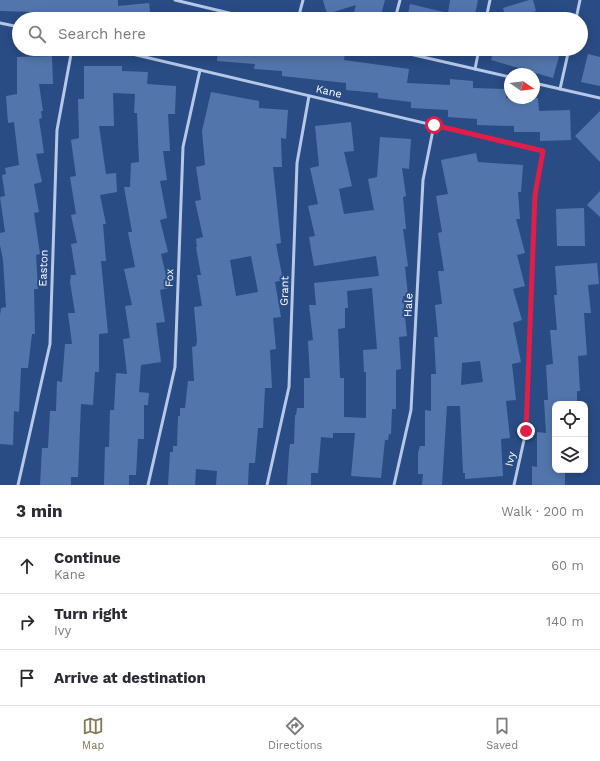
<!DOCTYPE html>
<html lang="en">
<head>
<meta charset="utf-8">
<style>
	body { margin:0; font-family:"Work Sans",sans-serif; background:#f2f2f3; color:#2b2b33 }
	.controls { position:absolute; right:12px; bottom:12px; display:grid; overflow:hidden; border-radius:8px; box-shadow:0 2px 10px #0003 }
	.controls button { width:36px; height:36px; display:grid; place-items:center; padding:0; border:0; border-bottom:1px solid #e1e1e2; background:#fff; color:#2b2b33; font:20px sans-serif }
	.compass { position:absolute; left:504px; top:68px; width:36px; height:36px; border-radius:50%; background:#fff; box-shadow:0 2px 10px #0003; rotate:103deg }
	.stop { position:absolute; width:12px; height:12px; margin:-9px; border:3px solid #e11d48; border-radius:50%; background:#fff }
	.stop.end { background:#e11d48; border-color:#fff; box-shadow:0 1px 4px #0008 }
	.list { margin:0; padding:0; list-style:none }
	h2 { display:flex; justify-content:space-between; align-items:center; height:52px; margin:0; padding:0 16px; font-size:17px }
	h2 small { font-size:13px; font-weight:400; color:#7c7c81 }
	.list li { display:grid; grid-template-columns:26px 1fr auto; gap:12px; align-items:center; box-sizing:border-box; height:56px; padding:0 16px; border-top:1px solid #e1e1e2 }
	.list b { display:block; font-size:15px; white-space:nowrap }
	.list p { margin:0; font-size:13px; white-space:nowrap; color:#7c7c81 }
	.list em { font-size:13px; font-style:normal; color:#7c7c81 }
	.icon { flex:none; width:22px; height:22px; fill:none; stroke:currentColor; stroke-width:2; stroke-linecap:round; stroke-linejoin:round }
	.map { position:relative; flex:none; width:600px; height:485px; overflow:hidden }
	.search { position:absolute; background:#fff; box-shadow:0 2px 10px #0003; left:12px; right:12px; top:12px; height:44px; display:flex; align-items:center; gap:10px; box-sizing:border-box; padding:0 14px; border-radius:22px; color:#7c7c81; font-size:15px }
	.sheet { height:220px; background:#fff }
	nav { display:flex; justify-content:space-around; align-items:center; box-sizing:border-box; height:56px; border-top:1px solid #e1e1e2; background:#fff; font-size:11px; color:#7c7c81 }
	nav a { display:grid; justify-items:center; gap:2px }
	nav .on { color:#837754 }
	.map>svg:first-child { display:block }
	.building { fill:#5276ac; fill-rule:evenodd }
	.lines { fill:none; stroke-linecap:round; stroke-linejoin:round }
	.lane { stroke:#b5c9e7; stroke-width:3 }
	.route { stroke:#e11d48; stroke-width:5 }
	.labels { text-anchor:middle; stroke-width:4; stroke-linejoin:round; paint-order:stroke }
	.street-label { font-size:11px; fill:#fff; stroke:#294c85 }
</style>
</head>
<body>
<div class="map">
<svg width="600" height="485" viewBox="0 0 600 485">
	<rect width="100%" height="100%" fill="#294c85"/>
	<g class="building">
		<polygon points="0,0 118,0 118,6 149,3 151,19 31,19 31,12 0,11"/>
		<polygon points="323,0 385,0 380,19 352,19 356,5 327,14"/>
		<polygon points="450,0 478,0 474,19 407,19 410,4 448,13"/>
		<polygon points="529,0 533,0 536,11 527,14 528,19 506,19 503,8"/>
		<polygon points="218,49 278,49 319,54 319,49 345,53 344,60 409,69 407,83 450,85 450,79 473,81 473,88 506,89 506,98 538,98 539,111 570,110 571,140 540,141 540,132 514,132 514,126 477,125 477,119 448,117 448,110 411,108 411,102 378,98 378,93 346,90 346,83 282,76 282,71 254,69 255,64 217,61"/>
		<polygon points="494,49 561,49 553,78 491,60"/>
		<polygon points="588,54 600,57 600,86 581,82"/>
		<polygon points="52,56 53,84 39,84 43,111 41,111 42,118 39,119 44,153 36,154 42,182 34,184 39,212 34,213 40,254 36,255 38,289 34,289 35,334 32,334 28,368 21,368 19,412 14,411 13,445 0,444 0,315 1,308 6,307 3,260 0,245 0,233 5,232 0,197 5,196 2,175 6,174 5,168 19,165 14,122 8,123 6,96 17,94 17,57"/>
		<polygon points="84,66 122,66 122,71 148,72 147,84 176,86 175,114 168,114 170,151 163,151 167,180 160,181 167,218 160,220 168,252 161,254 169,288 160,290 165,322 156,323 161,362 141,365 139,392 149,393 148,405 144,405 144,439 138,439 136,475 129,475 129,485 104,485 105,447 109,447 110,410 114,410 116,373 127,374 123,339 130,338 125,306 132,305 124,269 135,267 128,232 132,232 124,187 130,187 131,163 139,162 137,113 134,113 135,94 113,93 114,126 99,126 106,174 116,173 117,192 100,195 106,224 103,224 106,261 101,261 108,333 99,334 99,372 95,372 93,405 81,404 78,477 71,477 71,485 40,485 42,448 48,448 50,411 56,411 57,381 62,382 65,344 72,344 68,313 75,313 70,282 71,275 76,275 71,244 77,243 71,215 76,214 70,177 76,176 71,140 79,138 78,99 84,99"/>
		<path d="M211 92 259 101V108L288 110 286 139 281 138 282 167H273L281 243 276 244 283 280 275 282 281 317 273 318 276 349 270 350 272 388H265L263 428H258L255 463H249L248 485H216L217 471 196 469 195 485H168L170 452H173V446H177L178 416H180V408H185L188 381H194L192 347 196 346 197 341 194 307 202 306 197 275H201L196 247H197L196 239 203 237 195 201 201 200 196 167 205 165 202 131ZM251 256 258 292 236 296 230 260Z"/>
		<polygon points="600,111 600,162 575,136"/>
		<path d="M351 122 354 151 344 152 352 186 339 189 344 214 374 210 368 179 377 177 380 137 411 139 409 169 402 168 406 196 403 197 406 229H403L408 266 405 267 408 296H403L407 336 399 337 401 369 396 370V409H392L391 434H389L388 440H385L381 478 351 476 355 433H333V438L321 437 318 473H311V485H287L289 452 290 444H294L295 415H296L297 408H304V378H310L308 341 313 340 309 305H316L314 283 379 276 376 256 314 266 311 249 309 237 315 236 308 206 318 204 310 168 319 166 315 126ZM372 288 377 349 363 350 364 372H366V418L344 417V378H340L338 329 345 328V308H348L347 291Z"/>
		<path d="M476 153 478 162 523 165 521 192H518L520 219H516L525 253 517 255 525 286 513 289 522 320 513 323 521 362 512 364 516 400 506 401 510 438 501 439 503 476 465 479V473H463L460 406H447L442 485H422L423 474H418V453L420 446H425V410L431 411V374H436L434 337H438L435 305 442 304 438 271H444L438 233 442 232 436 196 448 194 441 160ZM480 361 483 382 461 385 462 363Z"/>
		<polygon points="600,191 600,217 587,205"/>
		<polygon points="584,208 585,246 557,246 556,209"/>
		<polygon points="597,263 599,284 588,285 591,313 584,313 587,355 578,356 580,391 577,391 577,404 555,404 555,470 565,470 565,485 532,485 532,466 537,467 537,432 546,433 544,400 548,400 546,365 553,364 550,330 557,330 554,295 557,295 555,266"/>
	</g>
	<g class="lines">
		<g class="lane">
			<polyline points="175,0 254,19"/>
			<polyline points="298,19 303,0"/>
			<polyline points="395,19 400,0"/>
			<polyline points="486,19 490,0"/>
			<polyline points="576,19 580,0"/>
			<polyline points="0,23 19,27"/>
			<polyline points="111,49 543,151 535,195 526,431 514,485"/>
			<polyline points="388,49 510,77"/>
			<polyline points="475,69 479,49"/>
			<polyline points="534,83 600,98"/>
			<polyline points="560,89 569,49"/>
			<polyline points="18,485 50,344 57,130 72,49"/>
			<polyline points="148,485 175,367 183,147 200,70"/>
			<polyline points="267,485 289,387 297,163 309,96"/>
			<polyline points="394,485 411,410 423,180 434,125"/>
		</g>
	</g>
	<g class="lines">
		<polyline class="route" points="434,125 543,151 535,195 526,431"/>
	</g>
	<g class="labels">
		<g class="street-label">
			<text transform="translate(329 91) rotate(13)" y="4">Kane</text>
			<text transform="translate(43 268) rotate(-88)" y="4">Easton</text>
			<text transform="translate(169 278) rotate(-88)" y="4">Fox</text>
			<text transform="translate(284 291) rotate(-88)" y="4">Grant</text>
			<text transform="translate(408 305) rotate(-87)" y="4">Hale</text>
			<text transform="translate(510 459) rotate(-77)" y="4">Ivy</text>
		</g>
	</g>
</svg>
<div class="controls">
<button><svg class="icon" aria-label="locate" viewBox="0 0 24 24"><circle cx="12" cy="12" r="6"/><path d="M12 2v4M12 18v4M2 12h4M18 12h4"/></svg></button>
<button><svg class="icon" aria-label="layers" viewBox="0 0 24 24"><path d="M12 4l9 5-9 5-9-5zM3 14l9 5 9-5"/></svg></button>
</div>
<svg class="compass" viewBox="-18 -18 36 36"><path d="M0-13l5 13h-10z" fill="#e53935"/><path d="M0 13l5-13h-10z" fill="#7c7c81"/></svg>
<div class="stop" style="left:434px;top:125px"></div>
<div class="stop end" style="left:526px;top:431px"></div>
<div class="search"><svg class="icon" aria-label="search" viewBox="0 0 24 24"><circle cx="10" cy="10" r="6"/><path d="M15 15l6 6"/></svg>Search here</div>
</div>
<section class="sheet">
<h2>3 min<small>Walk · 200 m</small></h2>
<ul class="list">
<li><svg class="icon" aria-label="ahead" viewBox="0 0 24 24"><path d="M12 20V5M6 11l6-6 6 6"/></svg><div><b>Continue</b><p>Kane</p></div><em>60 m</em></li>
<li><svg class="icon" aria-label="right" viewBox="0 0 24 24"><path d="M7 20v-9h11M14 6l5 5-5 5"/></svg><div><b>Turn right</b><p>Ivy</p></div><em>140 m</em></li>
<li><svg class="icon" aria-label="arrive" viewBox="0 0 24 24"><path d="M6 21V4h12l-3 4 3 4H6"/></svg><div><b>Arrive at destination</b></div></li>
</ul>
</section>
<nav>
<a class="on"><svg class="icon" aria-label="map" viewBox="0 0 24 24"><path d="M3 6l6-2 6 2 6-2v14l-6 2-6-2-6 2zM9 4v14M15 6v14"/></svg>Map</a>
<a><svg class="icon" aria-label="directions" viewBox="0 0 24 24"><path d="M12 3l9 9-9 9-9-9zM9 14v-3h6M13 9l2 2-2 2"/></svg>Directions</a>
<a><svg class="icon" aria-label="saved" viewBox="0 0 24 24"><path d="M7 4h10v16l-5-4-5 4z"/></svg>Saved</a>
</nav>
</body>
</html>
